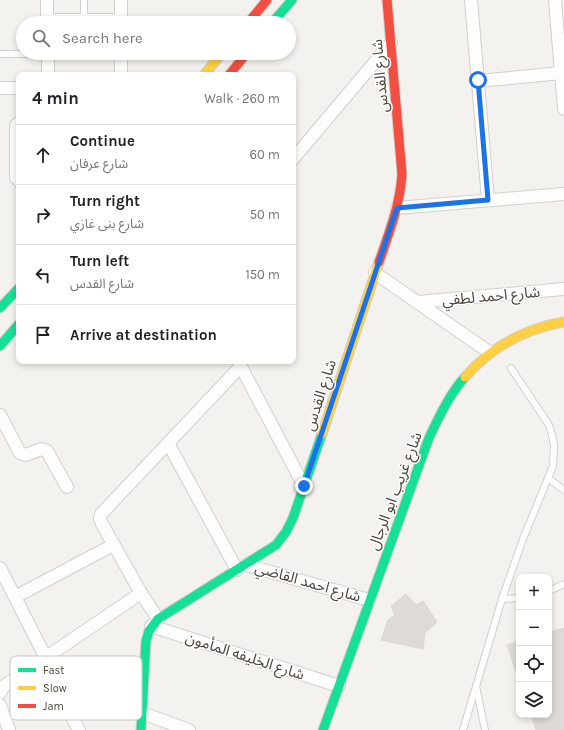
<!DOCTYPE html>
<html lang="en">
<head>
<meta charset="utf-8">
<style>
	body { margin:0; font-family:Karla,"Noto Sans Arabic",sans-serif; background:#f2f2f2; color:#202124 }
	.controls { position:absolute; right:12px; bottom:12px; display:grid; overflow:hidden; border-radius:8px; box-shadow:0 2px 6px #0003 }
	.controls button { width:36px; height:36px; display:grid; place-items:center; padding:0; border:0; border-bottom:1px solid #e0e0e0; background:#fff; color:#202124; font:20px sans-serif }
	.stop { position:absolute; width:12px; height:12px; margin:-9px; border:3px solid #1a73e8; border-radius:50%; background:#fff }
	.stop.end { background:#1a73e8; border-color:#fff; box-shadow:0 1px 4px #0008 }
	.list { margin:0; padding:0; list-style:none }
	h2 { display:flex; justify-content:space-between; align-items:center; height:52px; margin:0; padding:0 16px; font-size:17px }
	h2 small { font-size:13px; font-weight:400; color:#757577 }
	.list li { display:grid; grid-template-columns:26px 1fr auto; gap:12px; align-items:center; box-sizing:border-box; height:60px; padding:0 16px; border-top:1px solid #e0e0e0 }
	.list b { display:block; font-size:15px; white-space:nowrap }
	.list p { margin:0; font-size:13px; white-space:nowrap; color:#757577 }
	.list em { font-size:13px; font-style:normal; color:#757577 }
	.icon { flex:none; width:22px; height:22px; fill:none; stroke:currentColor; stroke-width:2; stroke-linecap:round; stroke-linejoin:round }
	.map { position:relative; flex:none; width:564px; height:730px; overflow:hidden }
	.search { position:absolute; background:#fff; box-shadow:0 2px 6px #0003; left:16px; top:16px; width:280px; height:44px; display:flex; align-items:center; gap:10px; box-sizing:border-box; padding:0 14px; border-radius:22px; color:#757577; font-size:15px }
	.panel { position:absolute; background:#fff; box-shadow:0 2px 6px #0003; left:16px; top:72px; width:280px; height:292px; border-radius:8px }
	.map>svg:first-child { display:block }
	.building { fill:#dedbd6; stroke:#dcd9d4 }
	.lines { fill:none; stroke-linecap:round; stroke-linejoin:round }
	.lane-casing { stroke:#d2d0cb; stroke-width:8 }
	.street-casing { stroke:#d2d0cb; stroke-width:14 }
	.fast-casing { stroke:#d3cfc5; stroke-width:11 }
	.slow-casing { stroke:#d3cfc5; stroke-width:11 }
	.jam-casing { stroke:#d3cfc5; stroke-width:11 }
	.lane { stroke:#fdfdfc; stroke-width:6 }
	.street { stroke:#fdfdfc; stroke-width:12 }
	.fast { stroke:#16e098; stroke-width:9 }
	.slow { stroke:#ffcf43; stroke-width:9 }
	.jam { stroke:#f24e42; stroke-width:9 }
	.route { stroke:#1a73e8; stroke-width:5 }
	.labels { text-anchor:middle; stroke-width:3; stroke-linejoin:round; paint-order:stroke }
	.street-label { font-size:15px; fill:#4b4439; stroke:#fff }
	.key { fill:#fff; stroke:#c9c7c4; stroke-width:1 }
	.key-label { font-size:11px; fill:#4b4439 }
</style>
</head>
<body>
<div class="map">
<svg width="564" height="730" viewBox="0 0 564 730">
	<rect width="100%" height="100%" fill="#f4f2ee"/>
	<g class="building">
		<polygon points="406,594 416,605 423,601 437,622 425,633 423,649 381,640 388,620 395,615 391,606"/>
		<polygon points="564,628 564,730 536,730 531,715 549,715 549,632"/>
		<polygon points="519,641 519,681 507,645"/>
	</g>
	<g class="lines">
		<defs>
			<g id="lane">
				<polyline points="84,20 84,0"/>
				<polyline points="0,54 29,54"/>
				<polyline points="19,119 14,123 13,126 13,179 19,185"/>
				<polyline points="548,478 564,490"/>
				<polyline points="549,591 564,584"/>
				<polyline points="502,599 519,598"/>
				<polyline points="476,686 485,730"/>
				<polyline points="463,730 502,599 523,539 553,466 554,445 552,435 549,425 511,368"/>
			</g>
			<g id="street">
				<polyline points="47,0 47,23"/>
				<polyline points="471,0 488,200"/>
				<polyline points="555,0 564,109"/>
				<polyline points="47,20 121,20"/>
				<polyline points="121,23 121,0"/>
				<polyline points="48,53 48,75"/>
				<polyline points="121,75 121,53"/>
				<polyline points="478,81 561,73"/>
				<polyline points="0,88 19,88"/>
				<polyline points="293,159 391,43"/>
				<polyline points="397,208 564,194"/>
				<polyline points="375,273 489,352"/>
				<polyline points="418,302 564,289"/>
				<polyline points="238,361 304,486"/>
				<polyline points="0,415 20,453 26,455 41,449 47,451 67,487"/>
				<polyline points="168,443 237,570"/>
				<polyline points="246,565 369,600"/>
				<polyline points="0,568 46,658"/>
				<polyline points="15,597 113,545"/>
				<polyline points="158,619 141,593 102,524 100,518 101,514 241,366"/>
				<polyline points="151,626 339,686"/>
				<polyline points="41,661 79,730"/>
				<polyline points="0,693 4,686 141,593"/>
				<polyline points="0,705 9,730"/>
				<polyline points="142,713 189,730"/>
			</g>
			<g id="fast">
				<polyline points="272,23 292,0"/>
				<polyline points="0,308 19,288"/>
				<polyline points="0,346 19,324"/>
				<polyline points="141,730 146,641 149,631 158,619 276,545 286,532 293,518 322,434"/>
				<path d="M323 730 429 438C439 417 449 395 465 377"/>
			</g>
			<g id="slow">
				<polyline points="204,75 222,53"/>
				<path d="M465 377C492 346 524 329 564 322"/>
				<polyline points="322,434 379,262"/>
			</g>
			<g id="jam">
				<polyline points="248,23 267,0"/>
				<polyline points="229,75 247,53"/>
				<path d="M379 262C389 233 400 205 402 174L387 0"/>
			</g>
		</defs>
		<use href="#lane" class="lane-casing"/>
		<use href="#street" class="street-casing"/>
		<use href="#fast" class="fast-casing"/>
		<use href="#slow" class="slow-casing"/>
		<use href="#jam" class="jam-casing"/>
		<use href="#lane" class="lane"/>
		<use href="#street" class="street"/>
		<use href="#fast" class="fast"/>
		<use href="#slow" class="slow"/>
		<use href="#jam" class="jam"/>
	</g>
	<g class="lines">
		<polyline class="route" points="304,486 397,208 488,200 478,80"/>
	</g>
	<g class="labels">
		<g class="street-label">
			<text transform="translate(380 76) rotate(-95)" y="5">شارع القدس</text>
			<text transform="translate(491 296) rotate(-5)" y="5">شارع احمد لطفي</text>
			<text transform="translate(320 395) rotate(-72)" y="5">شارع القدس</text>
			<text transform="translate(395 491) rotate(-69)" y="5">شارع غريب ابو الرجال</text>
			<text transform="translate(308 582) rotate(16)" y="5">شارع احمد القاضي</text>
			<text transform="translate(245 656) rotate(18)" y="5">شارع الخليفه المأمون</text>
		</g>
	</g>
	<rect x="10" y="656" width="132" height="64" rx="6" class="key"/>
	<rect x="18" y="668" width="18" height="4" fill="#16e098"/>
	<rect x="18" y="686" width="18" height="4" fill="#ffcf43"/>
	<rect x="18" y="704" width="18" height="4" fill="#f24e42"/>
	<g class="key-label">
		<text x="43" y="674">Fast</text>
		<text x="43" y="692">Slow</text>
		<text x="43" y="710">Jam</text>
	</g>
</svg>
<div class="controls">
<button>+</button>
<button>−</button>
<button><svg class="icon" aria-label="locate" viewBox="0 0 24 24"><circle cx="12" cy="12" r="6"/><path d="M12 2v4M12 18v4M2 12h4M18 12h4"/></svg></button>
<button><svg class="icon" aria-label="layers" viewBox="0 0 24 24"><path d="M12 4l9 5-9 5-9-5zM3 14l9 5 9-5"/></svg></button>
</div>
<div class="stop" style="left:478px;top:80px"></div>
<div class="stop end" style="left:304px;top:486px"></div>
<div class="search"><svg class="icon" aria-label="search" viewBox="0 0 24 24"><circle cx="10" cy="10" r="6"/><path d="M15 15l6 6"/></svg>Search here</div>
<section class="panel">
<h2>4 min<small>Walk · 260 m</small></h2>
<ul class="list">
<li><svg class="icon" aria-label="ahead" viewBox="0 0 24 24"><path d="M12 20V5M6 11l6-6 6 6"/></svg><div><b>Continue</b><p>شارع عرفان</p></div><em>60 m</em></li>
<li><svg class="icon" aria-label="right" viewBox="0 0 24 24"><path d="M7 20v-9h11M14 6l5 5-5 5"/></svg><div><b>Turn right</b><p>شارع بنى غازي</p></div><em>50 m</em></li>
<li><svg class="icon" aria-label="left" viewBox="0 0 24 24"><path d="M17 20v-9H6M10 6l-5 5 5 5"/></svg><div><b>Turn left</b><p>شارع القدس</p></div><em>150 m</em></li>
<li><svg class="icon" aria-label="arrive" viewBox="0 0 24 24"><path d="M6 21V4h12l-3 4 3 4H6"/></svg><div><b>Arrive at destination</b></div></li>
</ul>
</section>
</div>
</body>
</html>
